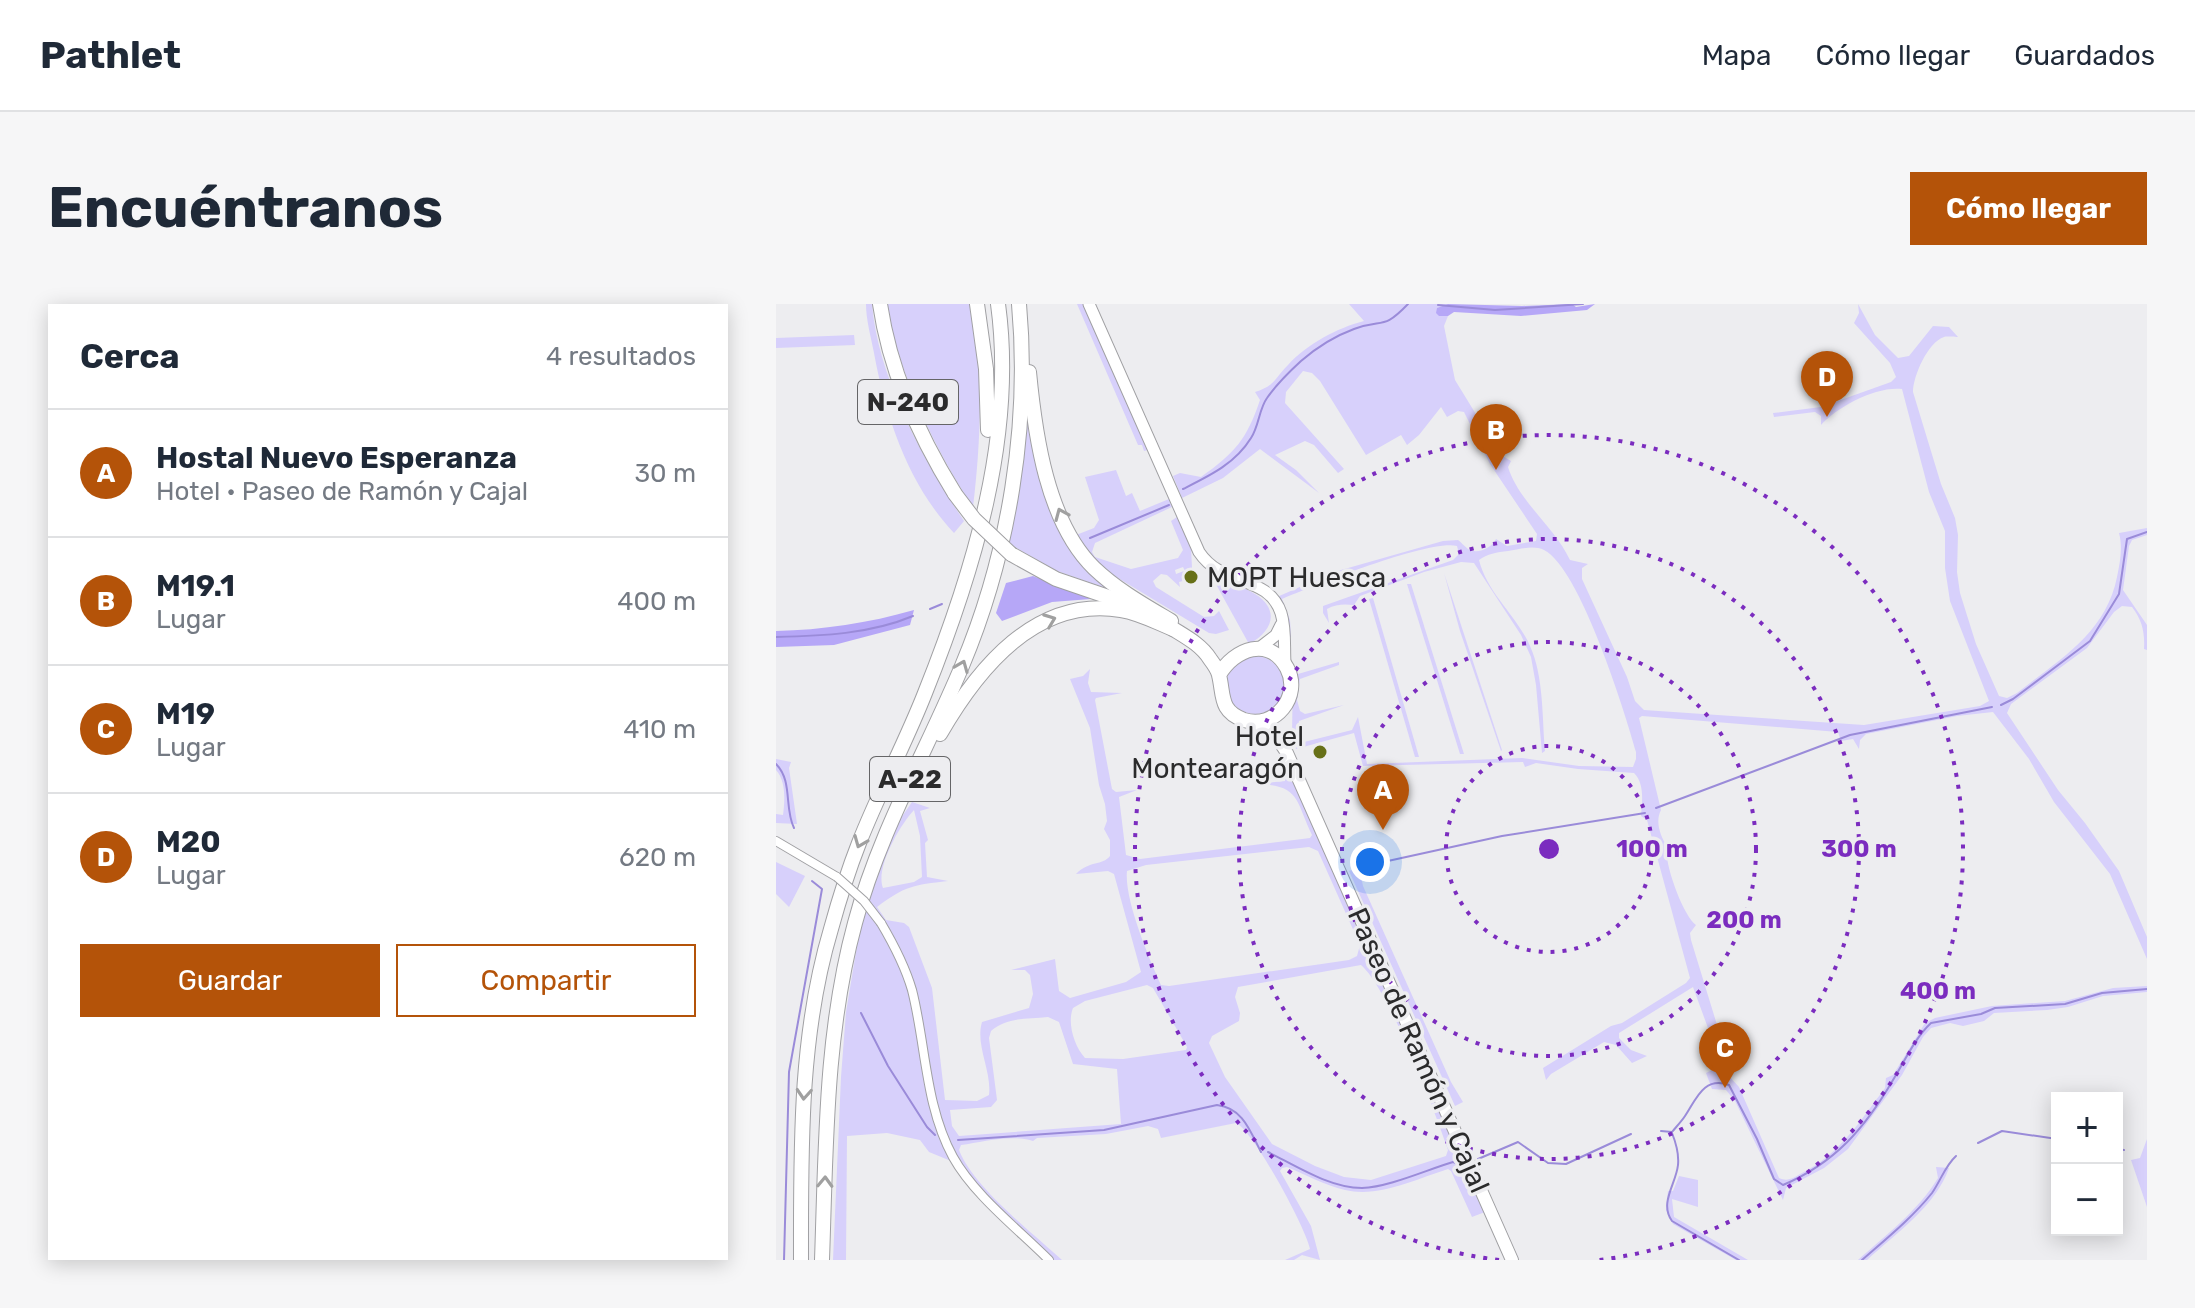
<!DOCTYPE html>
<html lang="es">
<head>
<meta charset="utf-8">
<style>
	body { margin:0; font-family:Rubik,sans-serif; background:#f6f6f7; color:#1f2937 }
	.controls { position:absolute; right:24px; bottom:24px; display:grid; overflow:hidden; border-radius:0px; box-shadow:0 4px 20px #0003 }
	.controls button { width:72px; height:72px; display:grid; place-items:center; padding:0; border:0; border-bottom:2px solid #e0e1e3; background:#fff; color:#1f2937; font:40px sans-serif }
	.you { position:absolute; left:594px; top:558px; width:28px; height:28px; margin:-20px; border:6px solid #fff; border-radius:50%; background:#1a73e8; box-shadow:0 0 0 12px #1a73e833 }
	.badge { display:grid; place-items:center; width:52px; height:52px; border-radius:50%; background:#b45309; color:#fff; font-size:26px; font-weight:700 }
	.pin { position:absolute; translate:-50% -66px; filter:drop-shadow(0 2px 4px #0008) }
	.pin::after { content:''; position:absolute; top:42px; width:28px; height:24px; background:inherit; clip-path:polygon(0 0,100% 0,50% 100%) }
	.list { margin:0; padding:0; list-style:none }
	h2 { display:flex; justify-content:space-between; align-items:center; height:104px; margin:0; padding:0 32px; font-size:34px }
	h2 small { font-size:26px; font-weight:400; color:#747a83 }
	.list li { display:grid; grid-template-columns:52px 1fr auto; gap:24px; align-items:center; box-sizing:border-box; height:128px; padding:0 32px; border-top:2px solid #e0e1e3 }
	.list b { display:block; font-size:30px; white-space:nowrap }
	.list p { margin:0; font-size:26px; white-space:nowrap; color:#747a83 }
	.list em { font-size:26px; font-style:normal; color:#747a83 }
	.actions { display:flex; gap:16px; padding:24px 32px }
	.actions a { flex:1; padding:18px 0; border:2px solid #b45309; border-radius:0px; text-align:center; font-size:28px; color:#b45309 }
	.actions .main { background:#b45309; color:#fff }
	.map { position:relative; flex:none; width:1371px; height:956px; overflow:hidden; border-radius:0px }
	header { display:flex; align-items:center; gap:48px; box-sizing:border-box; height:112px; padding:0 40px; background:#fff; border-bottom:2px solid #e0e1e3 }
	header strong { font-size:38px }
	nav { display:flex; gap:44px; margin-inline-start:auto; font-size:28px }
	.intro { display:flex; align-items:center; justify-content:space-between; box-sizing:border-box; height:192px; padding:0 48px }
	h1 { margin:0; font-size:56px }
	.button { padding:20px 36px; border-radius:0px; background:#b45309; color:#fff; font-size:28px; font-weight:700 }
	main { display:flex; gap:48px; padding:0 48px }
	aside { flex:1; background:#fff; border-radius:0px; box-shadow:0 4px 20px #0003 }
	.map>svg:first-child { display:block }
	.green { fill:#d7d0fb; fill-rule:evenodd }
	.forest { fill:#b6a7f7 }
	.lines { fill:none; stroke-linecap:round; stroke-linejoin:round }
	.stream { stroke:#9a8bd9; stroke-width:2 }
	.street-casing { stroke:#a0a0a3; stroke-width:10 }
	.secondary-casing { stroke:#a0a0a3; stroke-width:13 }
	.primary-casing { stroke:#a0a0a3; stroke-width:14 }
	.highway-casing { stroke:#a0a0a3; stroke-width:16 }
	.street { stroke:#fff; stroke-width:8 }
	.secondary { stroke:#fff; stroke-width:11 }
	.primary { stroke:#fff; stroke-width:12 }
	.highway { stroke:#fff; stroke-width:14 }
	.street-bridge-casing { stroke:#a0a0a3; stroke-width:10; stroke-linecap:butt }
	.highway-bridge-casing { stroke:#a0a0a3; stroke-width:16; stroke-linecap:butt }
	.street-bridge { stroke:#fff; stroke-width:8 }
	.highway-bridge { stroke:#fff; stroke-width:14 }
	.oneway { stroke:#a0a0a0 }
	.ring { fill:none; stroke:#7b2cbf; stroke-width:4; stroke-dasharray:4 8 }
	.poi-dot { fill:#677018; stroke:#ededf0; stroke-width:3 }
	.labels { text-anchor:middle; stroke-width:7; stroke-linejoin:round; paint-order:stroke }
	.shield { fill:#ededf0; stroke:#656567; stroke-width:2 }
	.shield-label { font-size:26px; font-weight:bold; fill:#2b2b2c }
	.poi-label { font-size:28px; fill:#2b2b2c; stroke:#ededf0; text-anchor:start }
	.street-label { font-size:28px; fill:#2b2b2c; stroke:#ededf0 }
	.centre { fill:#7b2cbf; stroke:#ededf0; stroke-width:4 }
	.ring-label { font-size:24px; text-anchor:middle; font-weight:bold; fill:#7b2cbf; stroke:#ededf0; stroke-width:7; stroke-linejoin:round; paint-order:stroke }
</style>
</head>
<body>
<header>
<strong>Pathlet</strong>
<nav><a>Mapa</a><a>Cómo llegar</a><a>Guardados</a></nav>
</header>
<div class="intro"><h1>Encuéntranos</h1><a class="button">Cómo llegar</a></div>
<main>
<aside>
<h2>Cerca<small>4 resultados</small></h2>
<ul class="list">
<li><span class="badge">A</span><div><b>Hostal Nuevo Esperanza</b><p>Hotel · Paseo de Ramón y Cajal</p></div><em>30 m</em></li>
<li><span class="badge">B</span><div><b>M19.1</b><p>Lugar</p></div><em>400 m</em></li>
<li><span class="badge">C</span><div><b>M19</b><p>Lugar</p></div><em>410 m</em></li>
<li><span class="badge">D</span><div><b>M20</b><p>Lugar</p></div><em>620 m</em></li>
</ul>
<div class="actions"><a class="main">Guardar</a><a>Compartir</a></div>
</aside>
<div class="map">
<svg width="1371" height="956" viewBox="0 0 1371 956">
	<rect width="100%" height="100%" fill="#ededf0"/>
	<g class="green">
		<path d="M90 0H96C102 74 147 156 188 217L178 229C132 180 110 114 98 49 95 33 90 16 90 0Z"/>
		<path d="M110 0H194C208 68 205 135 197 203 158 145 123 69 110 0Z"/>
		<polygon points="301,0 308,0 372,146 368,147 366,141 362,141"/>
		<path d="M573 0H672L662 4 663 12H672L668 22 679 76 725 151 735 157 732 163C743 198 778 222 794 256L812 260 806 264V275L851 373 859 397 868 406 1088 421 1204 402 1213 397 1174 297 1169 264V227L1153 188 1126 85C1100 82 1061 103 1045 121V112L1039 108 998 113 997 109 1045 103 1115 78 1120 73 1114 59 1078 19 1083 9 1082 0 1099 31 1122 54 1133 52 1157 22 1173 23 1182 33C1180 33 1170 32 1168 33 1152 38 1137 72 1137 88L1165 180 1179 214 1182 231 1181 268 1184 289 1200 340 1223 392 1231 394 1241 389C1283 356 1330 329 1341 273 1344 258 1347 244 1343 229L1371 224V231L1356 236 1353 242 1347 286 1371 321V346L1368 345C1369 328 1366 316 1356 303L1346 302 1338 308 1311 344 1235 400 1231 409 1282 486 1309 519 1343 567 1371 633V655L1334 570 1278 498 1253 455 1217 408 1181 412 1090 430 1084 436 1083 445 1077 435 1065 437 1062 428 866 412 863 414 885 506C879 517 884 532 891 542 887 557 907 612 920 621L914 629 915 636 949 747 952 771 963 783 1003 874C1012 878 1017 874 1026 869 1064 850 1084 817 1109 784L1110 774 1117 771 1149 719 1159 714 1216 702 1289 697 1337 684 1371 682V688L1327 692 1292 703 1271 706 1218 709 1208 717 1187 722 1174 719 1155 724 1147 733 1126 771 1072 845 1048 864 1010 884 1007 896 959 797 950 786 936 785 930 769 938 765 940 751 936 735 917 683 843 729V734L855 746 871 752 856 759 840 741 828 738 775 770 770 776 767 764 835 722 846 719 910 679 914 674 871 516 865 512C866 498 869 480 858 469L802 465 760 459 749 463 747 458 587 462 578 429 520 445 516 430 517 368 522 370 563 358V361L524 375 521 396 524 407 529 410 568 401 523 417 522 430 528 438 576 426 582 413 591 460 746 454 803 462 857 463 860 455V448C849 408 804 264 768 246 758 241 743 245 732 247 721 248 711 250 703 256 711 289 741 312 754 342 768 373 766 414 769 447L766 449 760 381 755 353 745 331 698 259 685 258 648 268 584 292 578 301C568 300 560 300 551 305L553 319 547 309V302L677 256 683 250 681 242C653 235 537 282 506 295L514 316 515 333H511L501 293 558 268 667 237 682 236C685 238 688 242 692 245 701 251 716 244 720 235L731 242 760 237 761 230 714 160 688 108 682 107 671 113 665 103 643 131 631 141 625 131 590 151 544 77 536 69 527 67 510 88 509 99 568 165 562 169 538 141 529 137 499 151 520 166 543 189 484 145 447 174 406 194 397 172 404 169 425 173C459 149 471 135 484 96L479 88C500 81 498 75 512 61 531 40 561 24 588 17Z"/>
		<polygon points="78,31 79,41 0,44 0,34"/>
		<polygon points="250,80 271,191 338,287 281,267 230,238"/>
		<polygon points="340,166 350,192 356,189 364,207 393,195 396,203 319,239 316,248 319,253 355,265 402,254 407,246 395,217 401,213 415,243 416,264 409,267 407,263 399,266 400,270 408,267 411,276 403,278 404,283 391,271 385,270 377,277 380,283 428,313 438,312 443,307 453,326 440,330 433,329 337,271 318,257 300,231 318,224 323,216 309,173"/>
		<polygon points="668,269 726,446 725,447 684,327"/>
		<path d="M436 273C450 279 467 282 479 290 505 306 496 328 473 340Z"/>
		<polygon points="631,280 635,280 688,450 684,450"/>
		<polygon points="597,294 643,453 639,453 593,295"/>
		<circle cx="479" cy="381" r="29"/>
		<path d="M314 365 312 379 315 388 346 389 320 394 319 396 336 485 340 488 361 486 343 493 350 551 364 555 534 534 536 531C519 495 524 481 480 480L509 477V474L520 480 709 908 696 913 675 867 672 865C640 875 603 894 569 886 549 881 530 871 511 863L506 864 504 867 535 922 544 956 526 951 518 956H509L534 945C530 924 477 826 460 819L385 834 382 825 372 822 330 830 261 834 257 837C235 830 207 838 185 841L183 846C197 883 257 929 286 956H270L175 857 153 848 144 836 111 829 71 832 70 956H57L65 773 70 708 83 630 112 533 136 498 154 504 144 507 152 536 149 539 151 573 172 577C137 581 129 582 101 603L110 616 128 619 133 623 156 684 169 796 201 797 213 791C216 767 199 741 206 718L253 704 257 690 254 671 249 666H235L279 655 283 687 294 694 350 678 365 668 338 570 332 567 300 570C314 556 326 562 334 552V536L328 525 331 517 329 500 323 481 314 424 294 375 307 372ZM138 506 144 532 146 573 138 578 107 584C99 564 124 521 138 506ZM533 543 542 547 546 556 584 641 581 652 573 656 393 682 385 681C373 654 348 595 351 567L370 561ZM585 661C613 685 659 808 672 846L670 852 595 876 568 873 539 862 496 840 449 773 433 739 436 732 463 717 464 709 459 693 462 683ZM371 681 377 684 411 743 410 746 347 755 309 754C298 742 291 719 297 704L309 697ZM272 713 283 718 297 760 341 765 345 820 183 832 176 822 174 806 215 803 221 796 213 734 215 727C231 713 252 715 272 713Z"/>
		<path d="M0 455 15 458 13 464 21 520 0 519V510L7 511C9 496 10 477 0 466Z"/>
		<polygon points="0,558 29,572 13,603 0,590"/>
		<polygon points="585,563 590,565 585,572 587,582 675,778 687,798 679,802 573,567"/>
		<polygon points="1371,835 1371,903 1355,856 1364,854"/>
		<path d="M1160 863 1173 864C1160 902 1119 930 1091 956H1082C1110 931 1142 907 1162 874Z"/>
		<polygon points="903,872 922,876 922,903 896,895 898,913 972,956 960,956 897,920 890,906 892,887 897,887"/>
	</g>
	<g class="forest">
		<polygon points="672,0 746,2 796,0 800,3 819,0 811,6 745,12 678,8 672,12 663,12 660,9 661,4"/>
		<polygon points="257,272 315,295 276,298 226,317 220,309 230,279"/>
		<path d="M138 306 134 321 58 341 0 343V327C46 326 93 319 138 306Z"/>
	</g>
	<g class="lines">
		<g class="stream">
			<polyline points="662,1 719,6 807,0"/>
			<path d="M407 185C433 172 459 160 475 134 483 122 483 105 491 94 500 81 513 68 525 57 540 44 559 32 578 25 608 14 606 27 632 0"/>
			<polyline points="314,234 393,201"/>
			<polyline points="154,305 166,300"/>
			<path d="M0 333C46 332 94 330 137 312"/>
			<polyline points="1225,401 1237,395 1314,337 1343,290 1351,235 1371,228"/>
			<path d="M0 460C17 477 8 504 18 524"/>
			<polyline points="880,504 1074,431 1216,403"/>
			<polyline points="589,562 726,532 869,509"/>
			<polyline points="85,709 112,762 151,823 159,831"/>
			<polyline points="885,827 896,828"/>
			<path d="M896 828C900 823 905 818 909 812 920 796 927 772 953 781L981 835 998 875 1007 881C1059 859 1089 824 1117 776 1129 757 1138 735 1155 719L1205 710 1219 704 1289 700 1326 689 1371 685"/>
			<path d="M896 829C900 839 903 851 902 861 900 880 883 899 896 917L963 956"/>
			<path d="M182 836 328 826 441 801C467 804 474 827 485 848"/>
			<polyline points="1202,839 1226,827 1281,835"/>
			<polyline points="1341,845 1348,846"/>
			<path d="M492 848C520 862 554 884 586 884 613 883 650 866 677 858L685 861"/>
			<polyline points="702,855 742,838 772,859 790,860 855,830"/>
			<polyline points="8,956 13,768 46,585 36,577"/>
			<path d="M1086 956C1110 935 1136 914 1156 889 1165 876 1169 862 1180 852"/>
		</g>
		<defs>
			<g id="street">
				<polyline points="0,537 61,573"/>
				<path d="M105 619C118 641 129 662 136 686 150 741 149 802 177 853 198 891 242 925 273 956"/>
			</g>
			<g id="secondary">
				<path d="M313 0 423 248C447 284 492 270 505 309 510 325 508 343 509 359"/>
				<polyline points="482,345 500,331 505,321"/>
			</g>
			<polyline id="primary" points="477,417 499,431 511,449 736,956"/>
			<g id="highway">
				<path d="M104 0C114 68 143 132 179 190"/>
				<polyline points="201,0 210,65 212,126"/>
				<path d="M253 68C259 131 271 218 318 264 341 286 368 301 395 317"/>
				<polyline points="235,250 280,275 356,301"/>
				<path d="M391 321C406 331 424 339 434 355 437 359 442 366 443 371 448 391 443 407 468 416 499 426 526 392 511 364 493 331 458 345 443 371"/>
				<path d="M164 430C202 364 260 292 345 306 364 309 380 318 397 325"/>
				<path d="M25 956C25 846 23 732 55 625 63 596 72 567 83 539 103 488 129 440 149 389 197 269 240 131 222 0"/>
				<path d="M46 956C50 843 49 729 79 619 103 529 150 448 186 362 233 250 254 121 243 0"/>
			</g>
		</defs>
		<use href="#street" class="street-casing"/>
		<use href="#secondary" class="secondary-casing"/>
		<use href="#primary" class="primary-casing"/>
		<use href="#highway" class="highway-casing"/>
		<use href="#street" class="street"/>
		<use href="#secondary" class="secondary"/>
		<use href="#primary" class="primary"/>
		<use href="#highway" class="highway"/>
		<defs>
			<polyline id="street-bridge" points="61,573 88,597 105,619"/>
			<polyline id="highway-bridge" points="179,190 198,215 235,250"/>
		</defs>
		<use href="#street-bridge" class="street-bridge-casing"/>
		<use href="#highway-bridge" class="highway-bridge-casing"/>
		<use href="#street-bridge" class="street-bridge"/>
		<use href="#highway-bridge" class="highway-bridge"/>
	</g>
	<defs><path id="oneway-chevron" d="M-2-3.5L2.5 0L-2 3.5" fill="none" stroke-width="1.6" stroke-linecap="round" stroke-linejoin="round" transform="scale(2)"/></defs>
	<g class="oneway">
		<use href="#oneway-chevron" transform="translate(285 210) rotate(-113)"/>
		<use href="#oneway-chevron" transform="translate(274 316) rotate(-21)"/>
		<use href="#oneway-chevron" transform="translate(186 362) rotate(-68)"/>
		<use href="#oneway-chevron" transform="translate(84 538) rotate(112)"/>
		<use href="#oneway-chevron" transform="translate(28 790) rotate(94)"/>
		<use href="#oneway-chevron" transform="translate(49 878) rotate(-88)"/>
	</g>
	<g class="ring">
		<circle cx="773" cy="545" r="103"/>
		<circle cx="773" cy="545" r="207"/>
		<circle cx="773" cy="545" r="310"/>
		<path d="M723 956A414 414 0 1 1 823 956"/>
	</g>
	<g class="poi-dot">
		<circle cx="415" cy="273" r="8"/>
		<circle cx="544" cy="448" r="8"/>
	</g>
	<g class="labels">
		<g class="shield">
			<rect x="82" y="76" width="100" height="44" rx="6"/>
			<rect x="94" y="453" width="80" height="44" rx="6"/>
		</g>
		<g class="shield-label">
			<text x="132" y="107">N-240</text>
			<text x="134" y="484">A-22</text>
		</g>
		<g class="poi-label">
			<text x="431" y="283">MOPT Huesca</text>
			<text x="528" y="442" text-anchor="end">Hotel<tspan x="528" dy="32">Montearagón</tspan></text>
		</g>
		<g class="street-label">
			<text transform="translate(643 746) rotate(66)" y="10">Paseo de Ramón y Cajal</text>
		</g>
	</g>
	<circle cx="773" cy="545" r="12" class="centre"/>
	<g class="ring-label">
		<text x="876" y="553">100 m</text>
		<text x="1083" y="553">300 m</text>
		<text x="968" y="624">200 m</text>
		<text x="1162" y="695">400 m</text>
	</g>
</svg>
<div class="controls">
<button>+</button>
<button>−</button>
</div>
<div class="you"></div>
<div class="pin badge" style="left:607px;top:526px">A</div>
<div class="pin badge" style="left:720px;top:166px">B</div>
<div class="pin badge" style="left:949px;top:784px">C</div>
<div class="pin badge" style="left:1051px;top:113px">D</div>
</div>
</main>
</body>
</html>
